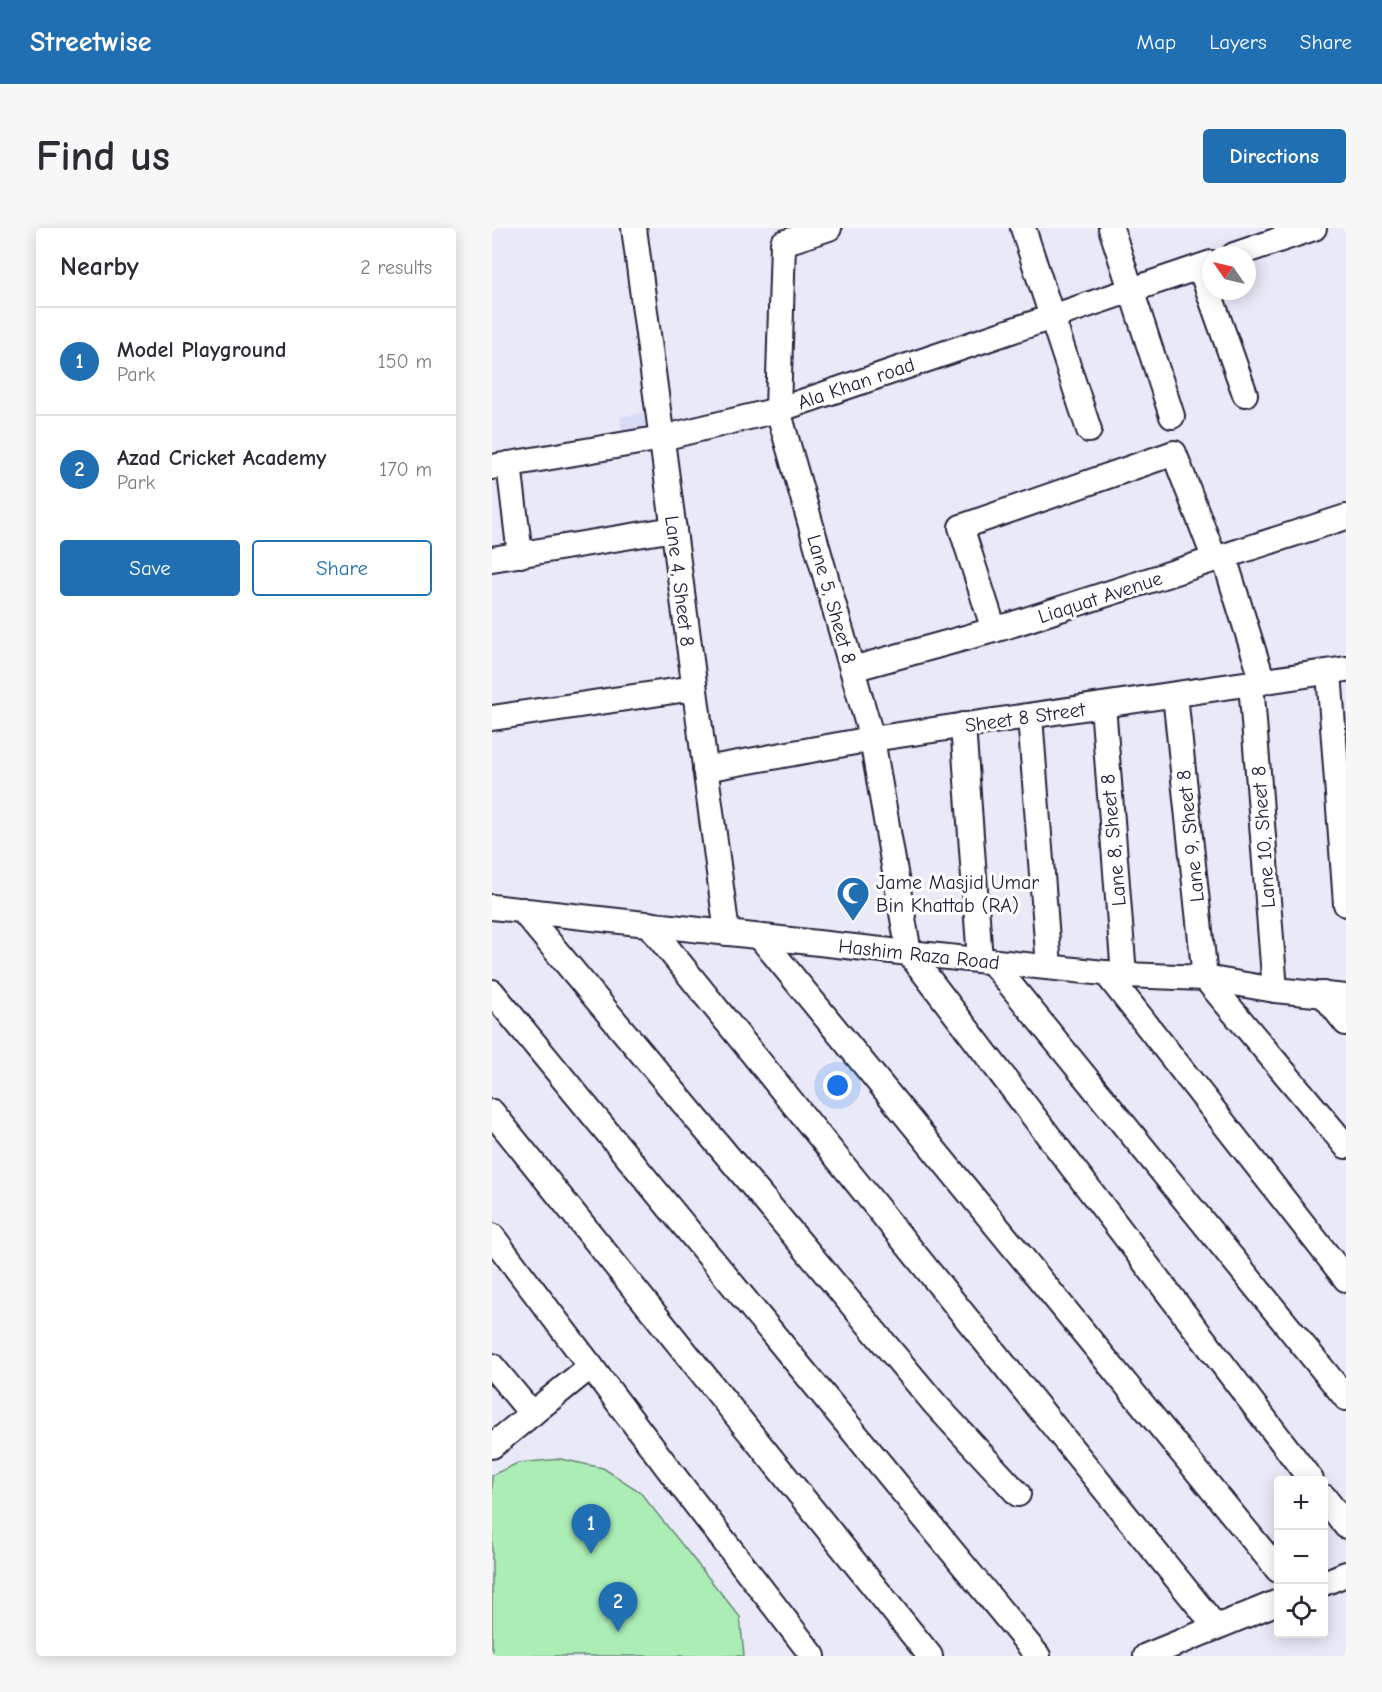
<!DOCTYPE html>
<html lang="en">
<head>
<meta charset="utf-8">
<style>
	body { margin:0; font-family:"Comic Neue",sans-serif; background:#f7f7f7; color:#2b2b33 }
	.controls { position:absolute; right:18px; bottom:18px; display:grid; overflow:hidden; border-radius:6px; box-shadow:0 3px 15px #0003 }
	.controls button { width:54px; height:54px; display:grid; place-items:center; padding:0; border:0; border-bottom:2px solid #e1e1e2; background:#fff; color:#2b2b33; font:30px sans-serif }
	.compass { position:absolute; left:710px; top:18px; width:54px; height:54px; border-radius:50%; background:#fff; box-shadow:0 3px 15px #0003; rotate:304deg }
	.you { position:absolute; left:346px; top:858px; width:21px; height:21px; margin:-15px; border:4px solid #fff; border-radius:50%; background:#1a73e8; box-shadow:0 0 0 9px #1a73e833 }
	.badge { display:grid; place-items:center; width:39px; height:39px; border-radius:50%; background:#1f6fb2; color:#fff; font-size:20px; font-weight:700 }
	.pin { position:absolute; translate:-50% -50px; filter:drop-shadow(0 2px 3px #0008) }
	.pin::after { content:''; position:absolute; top:32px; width:21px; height:18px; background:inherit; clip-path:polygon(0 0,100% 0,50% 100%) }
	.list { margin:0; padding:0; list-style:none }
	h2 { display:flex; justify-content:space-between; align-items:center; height:78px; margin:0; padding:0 24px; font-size:26px }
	h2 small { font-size:20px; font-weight:400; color:#7c7c81 }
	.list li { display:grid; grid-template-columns:39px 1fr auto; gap:18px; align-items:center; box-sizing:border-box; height:108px; padding:0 24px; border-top:2px solid #e1e1e2 }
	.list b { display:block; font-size:22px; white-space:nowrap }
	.list p { margin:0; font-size:20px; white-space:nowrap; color:#7c7c81 }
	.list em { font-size:20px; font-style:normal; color:#7c7c81 }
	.actions { display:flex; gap:12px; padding:18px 24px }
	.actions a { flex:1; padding:14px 0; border:2px solid #1f6fb2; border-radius:6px; text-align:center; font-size:21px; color:#1f6fb2 }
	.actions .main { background:#1f6fb2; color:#fff }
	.icon { flex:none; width:33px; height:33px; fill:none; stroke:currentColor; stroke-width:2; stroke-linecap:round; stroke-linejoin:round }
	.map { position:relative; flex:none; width:854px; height:1428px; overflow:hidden; border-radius:6px }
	header { display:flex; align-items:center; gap:36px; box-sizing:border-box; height:84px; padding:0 30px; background:#1f6fb2; color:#fff }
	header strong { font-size:28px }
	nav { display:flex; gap:33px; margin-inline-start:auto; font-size:21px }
	.intro { display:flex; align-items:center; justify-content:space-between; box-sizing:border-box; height:144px; padding:0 36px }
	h1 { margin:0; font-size:42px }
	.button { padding:15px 27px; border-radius:6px; background:#1f6fb2; color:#fff; font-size:21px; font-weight:700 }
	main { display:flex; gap:36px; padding:0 36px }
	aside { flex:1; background:#fff; border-radius:6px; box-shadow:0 3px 15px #0003 }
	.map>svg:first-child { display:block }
	.built { fill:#d9daf4 }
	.green { fill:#acedb6; stroke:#678878; stroke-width:1.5 }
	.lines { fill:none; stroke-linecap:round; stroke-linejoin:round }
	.minor-casing { stroke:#22223b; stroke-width:28 }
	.minor { stroke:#fff; stroke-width:24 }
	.labels { text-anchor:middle; stroke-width:6; stroke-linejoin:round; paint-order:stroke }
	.street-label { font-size:20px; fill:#22223b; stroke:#fff }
	.poi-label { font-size:20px; fill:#22223b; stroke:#fff; text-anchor:start }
</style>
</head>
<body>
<header>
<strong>Streetwise</strong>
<nav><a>Map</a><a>Layers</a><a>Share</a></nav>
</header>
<div class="intro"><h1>Find us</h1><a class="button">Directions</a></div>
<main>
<aside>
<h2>Nearby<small>2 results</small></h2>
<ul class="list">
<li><span class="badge">1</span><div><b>Model Playground</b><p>Park</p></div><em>150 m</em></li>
<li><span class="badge">2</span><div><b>Azad Cricket Academy</b><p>Park</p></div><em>170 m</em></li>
</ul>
<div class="actions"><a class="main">Save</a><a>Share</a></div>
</aside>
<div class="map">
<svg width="854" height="1428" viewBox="0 0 854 1428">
	<rect width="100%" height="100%" fill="#e9e9f8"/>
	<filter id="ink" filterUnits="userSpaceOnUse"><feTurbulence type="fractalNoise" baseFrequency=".0167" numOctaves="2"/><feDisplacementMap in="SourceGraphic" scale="12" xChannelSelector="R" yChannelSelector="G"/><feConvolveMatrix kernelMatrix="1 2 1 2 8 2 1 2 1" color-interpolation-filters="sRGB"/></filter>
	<g filter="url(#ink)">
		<polygon class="built" points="155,184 158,205 132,211 128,189"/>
		<polygon class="green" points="69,1231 111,1240 147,1263 248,1389 252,1428 0,1428 0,1247 26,1235"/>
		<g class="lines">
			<defs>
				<g id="minor">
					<polyline points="142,0 235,705"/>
					<polyline points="337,0 291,15 286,182 380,511 417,725 819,1252"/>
					<polyline points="531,0 597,202"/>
					<polyline points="619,0 680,188"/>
					<polyline points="742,27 822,0"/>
					<polyline points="708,39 753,166"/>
					<polyline points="17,236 28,327"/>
					<polyline points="0,239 170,210 286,182 719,35"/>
					<polyline points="732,329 771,454"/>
					<polyline points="0,331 182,301"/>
					<polyline points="502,402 469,299 682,225 723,332"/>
					<polyline points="360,441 509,400 854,289"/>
					<polyline points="837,444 854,676"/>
					<polyline points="759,455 783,762"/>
					<polyline points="683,467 713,750 854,918"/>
					<polyline points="611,477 632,747"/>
					<polyline points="538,488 557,739"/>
					<polyline points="0,490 202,460"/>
					<polyline points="471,497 488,732"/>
					<polyline points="213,541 380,511 854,441"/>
					<polyline points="0,679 417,725 632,747 713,750 783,762 854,769"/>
					<polyline points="30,682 443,1176 526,1266"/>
					<polyline points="156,696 724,1399"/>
					<polyline points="268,709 786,1342"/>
					<polyline points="499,733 854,1170"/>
					<polyline points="614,745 854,1051"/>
					<polyline points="0,764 546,1428"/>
					<polyline points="831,766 854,795"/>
					<polyline points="0,884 438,1428"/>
					<polyline points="0,1008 185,1252 321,1428"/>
					<polyline points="0,1138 40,1186"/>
					<polyline points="0,1218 99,1138"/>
					<polyline points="832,1269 854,1298"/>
					<polyline points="832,1355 854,1346"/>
					<polyline points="654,1428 786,1374"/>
				</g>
			</defs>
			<use href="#minor" class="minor-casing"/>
			<use href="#minor" class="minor"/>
		</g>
	</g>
	<defs>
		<symbol id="mosque-pin" viewBox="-11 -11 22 30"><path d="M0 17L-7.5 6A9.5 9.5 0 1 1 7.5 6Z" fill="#1f6fb2" stroke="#fff"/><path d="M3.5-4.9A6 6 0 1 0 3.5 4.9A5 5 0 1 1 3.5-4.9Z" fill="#fff"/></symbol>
	</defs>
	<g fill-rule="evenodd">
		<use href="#mosque-pin" x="342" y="646" width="38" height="52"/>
	</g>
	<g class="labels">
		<g class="street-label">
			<text transform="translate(364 155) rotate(-19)" y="7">Ala Khan road</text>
			<text transform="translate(188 353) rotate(83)" y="7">Lane 4, Sheet 8</text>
			<text transform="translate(608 369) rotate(-18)" y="7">Liaquat Avenue</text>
			<text transform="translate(340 371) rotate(74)" y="7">Lane 5, Sheet 8</text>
			<text transform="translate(533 489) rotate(-8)" y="7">Sheet 8 Street</text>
			<text transform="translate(698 608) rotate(-96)" y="7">Lane 9, Sheet 8</text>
			<text transform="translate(771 609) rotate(-94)" y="7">Lane 10, Sheet 8</text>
			<text transform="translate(621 612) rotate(-95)" y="7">Lane 8, Sheet 8</text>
			<text transform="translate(427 726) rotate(6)" y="7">Hashim Raza Road</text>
		</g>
		<g class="poi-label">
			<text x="384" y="661">Jame Masjid Umar<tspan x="384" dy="23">Bin Khattab (RA)</tspan></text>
		</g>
	</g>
</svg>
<div class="controls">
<button>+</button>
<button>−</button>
<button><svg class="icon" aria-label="locate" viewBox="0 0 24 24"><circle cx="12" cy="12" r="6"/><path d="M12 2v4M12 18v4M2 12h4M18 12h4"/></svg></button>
</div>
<svg class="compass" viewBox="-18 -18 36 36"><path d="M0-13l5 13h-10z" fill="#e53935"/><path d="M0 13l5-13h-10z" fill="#7c7c81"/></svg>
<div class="you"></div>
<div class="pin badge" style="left:99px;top:1326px">1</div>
<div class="pin badge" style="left:126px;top:1404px">2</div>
</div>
</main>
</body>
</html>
